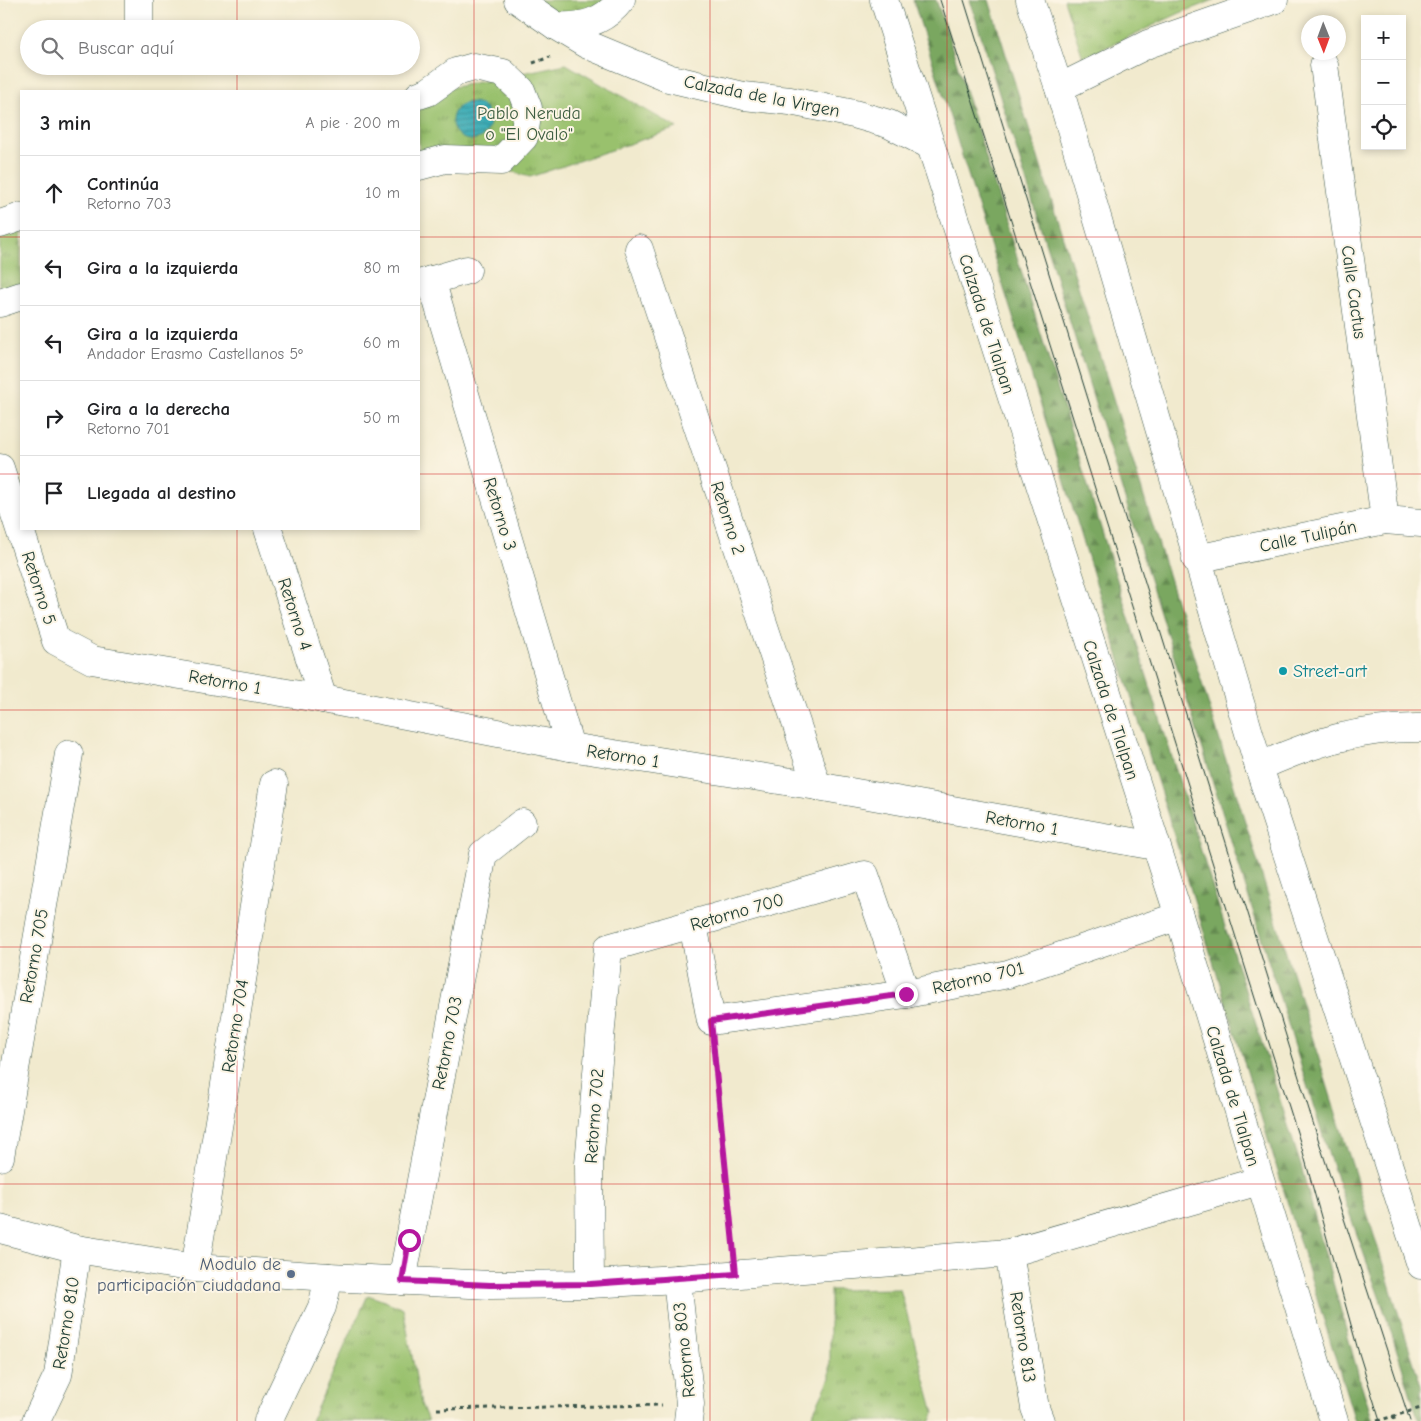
<!DOCTYPE html>
<html lang="es">
<head>
<meta charset="utf-8">
<style>
	body { margin:0; font-family:"Comic Neue",sans-serif; background:#f2f2f2; color:#202124 }
	.controls { position:absolute; right:15px; top:15px; display:grid; overflow:hidden; border-radius:0px; box-shadow:0 2px 8px #0003 }
	.controls button { width:45px; height:45px; display:grid; place-items:center; padding:0; border:0; border-bottom:1px solid #e0e0e0; background:#fff; color:#202124; font:25px sans-serif }
	.compass { position:absolute; left:1301px; top:15px; width:45px; height:45px; border-radius:50%; background:#fff; box-shadow:0 2px 8px #0003; rotate:179deg }
	.stop { position:absolute; width:15px; height:15px; margin:-11px; border:4px solid #b5179e; border-radius:50%; background:#fff }
	.stop.end { background:#b5179e; border-color:#fff; box-shadow:0 1px 5px #0008 }
	.list { margin:0; padding:0; list-style:none }
	h2 { display:flex; justify-content:space-between; align-items:center; height:65px; margin:0; padding:0 20px; font-size:21px }
	h2 small { font-size:16px; font-weight:400; color:#757577 }
	.list li { display:grid; grid-template-columns:32px 1fr auto; gap:15px; align-items:center; box-sizing:border-box; height:75px; padding:0 20px; border-top:1px solid #e0e0e0 }
	.list b { display:block; font-size:19px; white-space:nowrap }
	.list p { margin:0; font-size:16px; white-space:nowrap; color:#757577 }
	.list em { font-size:16px; font-style:normal; color:#757577 }
	.icon { flex:none; width:28px; height:28px; fill:none; stroke:currentColor; stroke-width:2; stroke-linecap:round; stroke-linejoin:round }
	.map { position:relative; flex:none; width:1421px; height:1421px; overflow:hidden }
	.search { position:absolute; background:#fff; box-shadow:0 2px 8px #0003; left:20px; top:20px; width:400px; height:55px; display:flex; align-items:center; gap:12px; box-sizing:border-box; padding:0 18px; border-radius:28px; color:#757577; font-size:19px }
	.panel { position:absolute; background:#fff; box-shadow:0 2px 8px #0003; left:20px; top:90px; width:400px; height:440px; border-radius:0px }
	.map>svg:first-child { display:block }
	.forest { fill:url(#forest-firs); stroke:#4c724a }
	.park { fill:url(#park-tufts); stroke:#5c7f50 }
	.water { fill:url(#water-rules); stroke:#2d7475 }
	.lines { fill:none; stroke-linecap:round; stroke-linejoin:round }
	.minor-casing { stroke:#3e574b; stroke-width:29 }
	.major-casing { stroke:#3e574b; stroke-width:29 }
	.highway-casing { stroke:#3e574b; stroke-width:29 }
	.path { stroke:#3e574b; stroke-width:3; stroke-dasharray:4 4; stroke-linecap:butt }
	.minor { stroke:#fff; stroke-width:28 }
	.major { stroke:#fff; stroke-width:28 }
	.highway { stroke:#fff; stroke-width:28 }
	.tram { stroke:#1f3d34; stroke-width:1 }
	.path-bridge { stroke:#3e574b; stroke-width:3; stroke-dasharray:4 4; stroke-linecap:butt }
	.route { stroke:#b5179e; stroke-width:6 }
	.grid { fill:none; stroke:#d62828; stroke-width:1; stroke-opacity:0.55 }
	.culture-dot { fill:#0f9aa8; stroke:#fcf5e5; stroke-width:2 }
	.service-dot { fill:#5c6f8a; stroke:#fcf5e5; stroke-width:2 }
	.labels { text-anchor:middle; stroke-width:4; stroke-linejoin:round; paint-order:stroke }
	.street-label { font-size:18px; fill:#1f3d34; stroke:#fcf5e5 }
	.park-label { font-size:18px; fill:#3e5e42; stroke:#fcf5e5 }
	.culture-label { font-size:18px; fill:#0d838f; stroke:#fcf5e5; text-anchor:start }
	.service-label { font-size:18px; fill:#4e5e75; stroke:#fcf5e5; text-anchor:end }
</style>
</head>
<body>
<div class="map">
<svg width="1421" height="1421" viewBox="0 0 1421 1421">
	<defs>
		<pattern id="forest-firs" width="22" height="20" patternUnits="userSpaceOnUse" patternTransform="scale(1.25)"><rect width="22" height="20" fill="#7aa760"/><path d="M5 1l3.5 6h-7zM16 11l3.5 6h-7z" fill="#638950"/></pattern>
		<pattern id="park-tufts" width="24" height="20" patternUnits="userSpaceOnUse" patternTransform="scale(1.25)"><rect width="24" height="20" fill="#99c16d"/><path d="M3 7l-1-3M5 7V3M7 7l1-3M15 17l-1-3M17 17v-4M19 17l1-3" fill="none" stroke="#7c9e5a"/></pattern>
		<pattern id="water-rules" width="6" height="5" patternUnits="userSpaceOnUse" patternTransform="scale(1.25)"><rect width="6" height="5" fill="#3bacb6"/><path d="M0 2.5h6" fill="none" stroke="#318d95"/></pattern>
	</defs>
	<rect width="100%" height="100%" fill="#fcf5e5"/>
	<filter id="ink" filterUnits="userSpaceOnUse"><feTurbulence type="fractalNoise" baseFrequency=".02" numOctaves="2"/><feDisplacementMap in="SourceGraphic" scale="10" xChannelSelector="R" yChannelSelector="G"/><feConvolveMatrix kernelMatrix="1 2 1 2 8 2 1 2 1" color-interpolation-filters="sRGB"/></filter>
	<filter id="wash" filterUnits="userSpaceOnUse"><feTurbulence type="fractalNoise" baseFrequency=".0096" numOctaves="4" result="noise"/><feDisplacementMap in="SourceGraphic" scale="20" xChannelSelector="R" yChannelSelector="G"/><feGaussianBlur stdDeviation="1.12" result="paint"/><feColorMatrix in="noise" values="0 0 0 0 0 0 0 0 0 0 0 0 0 0 0 0 0 1.4 0 .05"/><feComposite in="paint" operator="in"/></filter>
	<g filter="url(#wash)">
		<rect width="100%" height="100%" fill="#f1eace"/>
		<g class="forest">
			<polygon points="913,0 936,0 945,25 1207,870 1301,1166 1359,1377 1373,1421 1355,1421 1059,463"/>
			<polygon points="970,0 989,0 1421,1386 1421,1421 1419,1421 1387,1319 1329,1156"/>
		</g>
		<g class="park">
			<polygon points="521,0 617,0 556,26"/>
			<polygon points="1064,0 1214,0 1180,13 1083,58"/>
			<polygon points="566,64 677,128 530,177 444,151 419,159 419,102 445,89"/>
			<polygon points="21,229 21,284 0,291 0,235"/>
			<polygon points="900,1289 934,1413 931,1421 809,1421 830,1378 830,1290"/>
			<polygon points="368,1295 403,1308 421,1404 428,1421 311,1421"/>
		</g>
		<circle class="water" cx="471" cy="121" r="19"/>
	</g>
	<g filter="url(#ink)">
		<g class="lines">
			<defs>
				<g id="minor">
					<polyline points="139,0 139,29"/>
					<polyline points="1324,65 1385,520"/>
					<polyline points="1059,88 1148,44 1274,0"/>
					<polyline points="419,95 428,92 456,72 474,67 503,73 521,90 528,108 524,137 501,161 445,159 419,166"/>
					<polyline points="0,224 21,217"/>
					<polyline points="639,249 817,786"/>
					<polyline points="431,280 570,747"/>
					<polyline points="419,284 467,270"/>
					<polyline points="0,303 21,296"/>
					<polyline points="0,468 56,641 92,660 323,699 570,747 817,786 1155,846"/>
					<polyline points="268,529 323,699"/>
					<polyline points="1196,559 1385,520 1421,523"/>
					<path d="M1259 767C1311 743 1362 727 1421 728"/>
					<polyline points="693,924 711,1021 906,994 1008,974 1179,916"/>
					<polyline points="0,1157 69,754"/>
					<polyline points="0,1229 77,1249 195,1268 329,1277 490,1285 590,1284 677,1279 1009,1253 1259,1181"/>
					<polyline points="1009,1253 1035,1408 1040,1421"/>
					<polyline points="195,1268 274,784"/>
					<polyline points="677,1279 690,1404 688,1421"/>
					<polyline points="402,1281 483,854 522,823"/>
					<polyline points="590,1284 589,1164 608,948 865,875 906,994"/>
					<polyline points="36,1421 58,1375 77,1249"/>
					<polyline points="268,1421 322,1307 329,1277"/>
				</g>
				<g id="major">
					<polyline points="518,0 556,26 586,44 668,78 744,96 790,101 854,114 889,124 930,145"/>
					<path d="M556 26C582 28 604 22 621 0"/>
				</g>
				<g id="highway">
					<polyline points="884,0 1179,916 1334,1421"/>
					<polyline points="1030,0 1059,88 1259,767 1421,1265"/>
				</g>
			</defs>
			<use href="#minor" class="minor-casing"/>
			<use href="#major" class="major-casing"/>
			<use href="#highway" class="highway-casing"/>
			<g class="path">
				<polyline points="533,63 550,57"/>
				<polyline points="714,1048 733,1246"/>
				<polyline points="437,1409 662,1405"/>
				<polyline points="1393,1416 1395,1421"/>
			</g>
			<use href="#minor" class="minor"/>
			<use href="#major" class="major"/>
			<use href="#highway" class="highway"/>
			<g class="tram">
				<polyline points="940,0 1007,208 1301,1145 1358,1350 1380,1421"/>
				<polyline points="964,0 1320,1145 1410,1421"/>
			</g>
			<polyline class="path-bridge" points="1377,1421 1421,1408"/>
		</g>
	</g>
	<g class="lines" filter="url(#ink)">
		<polyline class="route" points="409,1240 402,1281 490,1285 590,1284 736,1274 711,1021 906,994"/>
	</g>
	<path class="grid" d="M237 0V29M474 0V1421M710 0V1421M947 0V1421M1184 0V1421M237 66V91M0 237H21M419 237H1421M0 474H21M419 474H1421M237 529V1421M0 710H1421M0 947H1421M0 1184H1421"/>
	<circle class="culture-dot" cx="1283" cy="671" r="5"/>
	<circle class="service-dot" cx="291" cy="1274" r="5"/>
	<g class="labels">
		<g class="street-label">
			<text transform="translate(762 96) rotate(11)" y="6">Calzada de la Virgen</text>
			<text transform="translate(1354 292) rotate(82)" y="6">Calle Cactus</text>
			<text transform="translate(987 324) rotate(72)" y="6">Calzada de Tlalpan</text>
			<text transform="translate(500 514) rotate(73)" y="6">Retorno 3</text>
			<text transform="translate(728 518) rotate(72)" y="6">Retorno 2</text>
			<text transform="translate(1308 536) rotate(-12)" y="6">Calle Tulipán</text>
			<text transform="translate(39 588) rotate(72)" y="6">Retorno 5</text>
			<text transform="translate(295 614) rotate(72)" y="6">Retorno 4</text>
			<text transform="translate(225 682) rotate(10)" y="6">Retorno 1</text>
			<text transform="translate(1111 710) rotate(72)" y="6">Calzada de Tlalpan</text>
			<text transform="translate(623 756) rotate(9)" y="6">Retorno 1</text>
			<text transform="translate(1022 823) rotate(10)" y="6">Retorno 1</text>
			<text transform="translate(737 912) rotate(-16)" y="6">Retorno 700</text>
			<text transform="translate(34 956) rotate(-80)" y="6">Retorno 705</text>
			<text transform="translate(978 978) rotate(-13)" y="6">Retorno 701</text>
			<text transform="translate(235 1026) rotate(-81)" y="6">Retorno 704</text>
			<text transform="translate(447 1043) rotate(-79)" y="6">Retorno 703</text>
			<text transform="translate(1233 1096) rotate(73)" y="6">Calzada de Tlalpan</text>
			<text transform="translate(594 1116) rotate(-86)" y="6">Retorno 702</text>
			<text transform="translate(66 1323) rotate(-81)" y="6">Retorno 810</text>
			<text transform="translate(1023 1337) rotate(81)" y="6">Retorno 813</text>
			<text transform="translate(684 1350) rotate(-96)" y="6">Retorno 803</text>
		</g>
		<g class="park-label">
			<text x="529" y="119">Pablo Neruda<tspan x="529" dy="21">o "El Ovalo"</tspan></text>
		</g>
		<g class="culture-label">
			<text x="1293" y="677">Street-art</text>
		</g>
		<g class="service-label">
			<text x="281" y="1270">Modulo de<tspan x="281" dy="21">participación ciudadana</tspan></text>
		</g>
	</g>
</svg>
<div class="controls">
<button>+</button>
<button>−</button>
<button><svg class="icon" aria-label="locate" viewBox="0 0 24 24"><circle cx="12" cy="12" r="6"/><path d="M12 2v4M12 18v4M2 12h4M18 12h4"/></svg></button>
</div>
<svg class="compass" viewBox="-18 -18 36 36"><path d="M0-13l5 13h-10z" fill="#e53935"/><path d="M0 13l5-13h-10z" fill="#757577"/></svg>
<div class="stop" style="left:409px;top:1240px"></div>
<div class="stop end" style="left:906px;top:994px"></div>
<div class="search"><svg class="icon" aria-label="search" viewBox="0 0 24 24"><circle cx="10" cy="10" r="6"/><path d="M15 15l6 6"/></svg>Buscar aquí</div>
<section class="panel">
<h2>3 min<small>A pie · 200 m</small></h2>
<ul class="list">
<li><svg class="icon" aria-label="ahead" viewBox="0 0 24 24"><path d="M12 20V5M6 11l6-6 6 6"/></svg><div><b>Continúa</b><p>Retorno 703</p></div><em>10 m</em></li>
<li><svg class="icon" aria-label="left" viewBox="0 0 24 24"><path d="M17 20v-9H6M10 6l-5 5 5 5"/></svg><div><b>Gira a la izquierda</b></div><em>80 m</em></li>
<li><svg class="icon" aria-label="left" viewBox="0 0 24 24"><path d="M17 20v-9H6M10 6l-5 5 5 5"/></svg><div><b>Gira a la izquierda</b><p>Andador Erasmo Castellanos 5º</p></div><em>60 m</em></li>
<li><svg class="icon" aria-label="right" viewBox="0 0 24 24"><path d="M7 20v-9h11M14 6l5 5-5 5"/></svg><div><b>Gira a la derecha</b><p>Retorno 701</p></div><em>50 m</em></li>
<li><svg class="icon" aria-label="arrive" viewBox="0 0 24 24"><path d="M6 21V4h12l-3 4 3 4H6"/></svg><div><b>Llegada al destino</b></div></li>
</ul>
</section>
</div>
</body>
</html>
